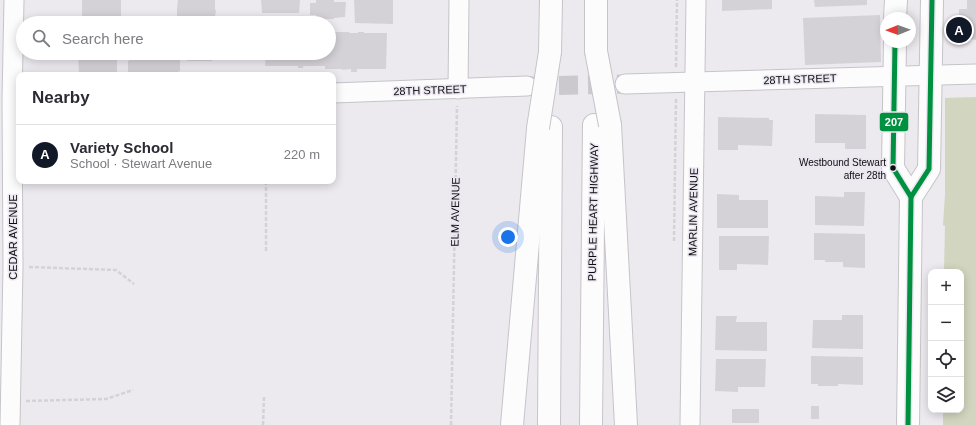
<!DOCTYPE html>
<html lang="en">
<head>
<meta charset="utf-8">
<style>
	body { margin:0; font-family:Arial,sans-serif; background:#f7f7f7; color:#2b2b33 }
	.controls { position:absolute; right:12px; bottom:12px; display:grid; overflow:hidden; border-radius:8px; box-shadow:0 2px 10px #0003 }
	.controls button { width:36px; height:36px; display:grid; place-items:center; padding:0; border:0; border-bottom:1px solid #e1e1e2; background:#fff; color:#2b2b33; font:20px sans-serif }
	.compass { position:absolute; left:880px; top:12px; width:36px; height:36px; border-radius:50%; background:#fff; box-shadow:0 2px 10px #0003; rotate:269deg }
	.you { position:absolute; left:508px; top:237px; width:14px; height:14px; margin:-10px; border:3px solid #fff; border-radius:50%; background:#1a73e8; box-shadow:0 0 0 6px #1a73e833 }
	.badge { display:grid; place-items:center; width:26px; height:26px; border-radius:50%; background:#111827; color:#fff; font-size:13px; font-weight:700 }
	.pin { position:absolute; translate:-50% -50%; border:2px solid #fff; box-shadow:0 1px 4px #0006 }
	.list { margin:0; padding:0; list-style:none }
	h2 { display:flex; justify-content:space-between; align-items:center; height:52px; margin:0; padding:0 16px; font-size:17px }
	h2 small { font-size:13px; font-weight:400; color:#7c7c81 }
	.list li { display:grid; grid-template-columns:26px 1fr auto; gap:12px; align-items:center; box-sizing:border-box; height:60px; padding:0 16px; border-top:1px solid #e1e1e2 }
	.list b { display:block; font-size:15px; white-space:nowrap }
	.list p { margin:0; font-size:13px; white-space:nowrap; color:#7c7c81 }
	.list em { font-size:13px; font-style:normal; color:#7c7c81 }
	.icon { flex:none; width:22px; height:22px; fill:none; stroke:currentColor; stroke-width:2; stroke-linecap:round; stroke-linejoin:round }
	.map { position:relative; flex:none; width:976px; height:425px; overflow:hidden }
	.search { position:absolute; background:#fff; box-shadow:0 2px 10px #0003; left:16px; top:16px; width:320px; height:44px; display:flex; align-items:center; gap:10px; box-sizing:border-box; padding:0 14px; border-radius:22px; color:#7c7c81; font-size:15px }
	.panel { position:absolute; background:#fff; box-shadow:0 2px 10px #0003; left:16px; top:72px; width:320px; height:112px; border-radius:8px }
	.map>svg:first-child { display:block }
	.green { fill:#d2d5bf }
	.building { fill:#d5d2d7 }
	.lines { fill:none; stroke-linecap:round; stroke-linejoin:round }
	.minor-tunnel { stroke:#cbc8ce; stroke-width:19; stroke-dasharray:19 10; stroke-linecap:butt }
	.minor-casing { stroke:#c6c4c9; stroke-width:21 }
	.major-casing { stroke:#c6c4c9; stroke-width:24 }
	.highway-casing { stroke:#c6c4c9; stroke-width:24 }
	.path { stroke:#d3d3d5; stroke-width:2.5; stroke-dasharray:4 2; stroke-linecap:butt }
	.minor { stroke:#fcfcfd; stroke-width:19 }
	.major { stroke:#fcfcfd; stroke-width:22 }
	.highway { stroke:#fcfcfd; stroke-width:22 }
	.highway-bridge-casing { stroke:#c6c4c9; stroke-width:24; stroke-linecap:butt }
	.highway-bridge { stroke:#fcfcfd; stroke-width:22 }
	.bus-1-casing { stroke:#ebe7f1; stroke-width:8 }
	.bus-1 { stroke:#009140; stroke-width:5 }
	.bus-dot { fill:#0e0c10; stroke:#ebe7f1; stroke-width:1.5 }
	.labels { text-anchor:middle; stroke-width:3; stroke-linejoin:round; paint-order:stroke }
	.bus-label { font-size:10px; fill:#0e0c10; stroke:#ebe7f1; text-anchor:end }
	.street-label { font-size:11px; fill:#0e0c10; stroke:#ebe7f1 }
	.line-badge { stroke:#ebe7f1; stroke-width:1.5 }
	.badge-label { font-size:11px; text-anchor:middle; font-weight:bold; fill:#fff }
</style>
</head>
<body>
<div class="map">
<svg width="976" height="425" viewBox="0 0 976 425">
	<rect width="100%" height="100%" fill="#ece9ef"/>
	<polygon class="green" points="976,97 976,425 943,425 943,410 961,410 961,272 944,272 945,226 943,225 945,195 945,98"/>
	<g class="building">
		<polygon points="82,0 121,0 121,23 79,23 79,20 82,21"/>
		<polygon points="178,0 215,0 215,10 216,10 215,17 219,18 219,23 177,23 177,9"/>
		<polygon points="261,0 300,0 299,13 262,13"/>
		<polygon points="316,0 334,0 334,2 346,2 345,17 334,18 334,19 315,19 316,15 310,15 310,3 316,3"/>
		<polygon points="354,0 393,0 393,24 355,23"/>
		<polygon points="722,0 772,0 772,9 722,11"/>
		<polygon points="814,0 867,0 867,5 815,7"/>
		<polygon points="967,0 976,0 976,40 970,39 970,33 959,33 959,9 967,9"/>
		<polygon points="880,15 881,62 805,65 803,18"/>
		<polygon points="329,32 349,32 349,33 358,33 358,32 364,32 364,33 387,33 386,69 357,69 357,72 351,72 351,69 342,70 342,69 325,69 325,66 303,66 303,68 298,68 298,66 265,66 266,53 329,53"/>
		<polygon points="78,53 117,53 118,60 117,60 117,75 79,75"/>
		<polygon points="129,53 180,53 180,71 179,71 179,73 167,73 167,75 155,75 155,73 147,74 146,73 128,73 128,61 129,61"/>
		<polygon points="187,53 213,53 212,61 187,61"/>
		<polygon points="815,114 866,115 866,149 845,149 845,143 815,143"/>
		<polygon points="718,117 769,118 769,120 773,120 772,146 738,145 738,150 718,150"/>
		<polygon points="844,192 865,192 864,226 815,225 815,196 844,197"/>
		<polygon points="717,194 739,195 739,200 768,200 768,228 717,228"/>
		<polygon points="814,233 865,234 865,268 843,267 843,262 825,262 825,260 814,260"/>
		<polygon points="719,236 769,236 768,265 737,264 737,270 719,270"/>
		<polygon points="842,315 863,315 863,349 812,348 813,320 842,320"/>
		<polygon points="716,316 737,316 736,322 767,322 767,351 715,350"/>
		<polygon points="811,356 863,357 863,385 838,384 838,386 818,386 818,384 811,384"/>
		<polygon points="716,359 766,359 765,387 738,387 738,392 715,391"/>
		<rect x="811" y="406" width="8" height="13"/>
		<rect x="732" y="409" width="27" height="14"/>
	</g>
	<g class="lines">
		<polyline class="minor-tunnel" points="530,86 625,84"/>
		<defs>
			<g id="minor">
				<polyline points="625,84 976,74"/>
				<polyline points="458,89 459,0"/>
				<polyline points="333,93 527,86"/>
				<polyline points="10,425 13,266 12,100 14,0"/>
				<polyline points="690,425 696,0"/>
			</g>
			<g id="major">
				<polyline points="895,18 896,0"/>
				<polyline points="895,42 893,168 911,197"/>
				<polyline points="908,425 911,197 929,169 932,0"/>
			</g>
			<g id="highway">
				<polyline points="596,51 596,0"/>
				<polyline points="550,52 551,0"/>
				<polyline points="610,125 626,425"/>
				<polyline points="512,425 538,129"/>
				<polyline points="549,425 551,127"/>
				<polyline points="591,425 594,125"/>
			</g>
		</defs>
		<use href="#minor" class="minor-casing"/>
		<use href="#major" class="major-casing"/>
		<use href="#highway" class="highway-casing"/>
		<g class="path">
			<polyline points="676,67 677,0"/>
			<polyline points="674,241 676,98"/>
			<polyline points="266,251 266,181"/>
			<polyline points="29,267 116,270 134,284"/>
			<polyline points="26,401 106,399 133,390"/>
			<polyline points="263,425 264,397"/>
			<polyline points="451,425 457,106"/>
		</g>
		<use href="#minor" class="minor"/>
		<use href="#major" class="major"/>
		<use href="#highway" class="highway"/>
		<defs>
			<g id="highway-bridge">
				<polyline points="596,51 610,125"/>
				<polyline points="538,128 550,52"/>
			</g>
		</defs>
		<use href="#highway-bridge" class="highway-bridge-casing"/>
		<use href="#highway-bridge" class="highway-bridge"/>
		<defs>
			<g id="bus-1">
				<polyline points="895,42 893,168 911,197"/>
				<polyline points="908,425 911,197 929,169 932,0"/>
			</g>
		</defs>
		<use href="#bus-1" class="bus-1-casing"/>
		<use href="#bus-1" class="bus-1"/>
	</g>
	<circle class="bus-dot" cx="893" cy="168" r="3.5"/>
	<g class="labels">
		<g class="bus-label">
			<text x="886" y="166">Westbound Stewart<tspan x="886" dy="13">after 28th</tspan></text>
		</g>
		<g class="street-label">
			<text transform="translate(800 79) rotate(-2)" y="4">28TH STREET</text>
			<text transform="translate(430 90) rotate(-2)" y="4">28TH STREET</text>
			<text transform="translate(455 212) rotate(-89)" y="4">ELM AVENUE</text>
			<text transform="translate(593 212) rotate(-89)" y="4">PURPLE HEART HIGHWAY</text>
			<text transform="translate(693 212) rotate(-89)" y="4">MARLIN AVENUE</text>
			<text transform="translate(13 237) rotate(-90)" y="4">CEDAR AVENUE</text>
		</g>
	</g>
	<rect class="line-badge" x="879" y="112" width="30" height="20" rx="4" fill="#009140"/>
	<g class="badge-label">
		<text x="894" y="126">207</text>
	</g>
</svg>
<div class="controls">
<button>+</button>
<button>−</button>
<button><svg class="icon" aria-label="locate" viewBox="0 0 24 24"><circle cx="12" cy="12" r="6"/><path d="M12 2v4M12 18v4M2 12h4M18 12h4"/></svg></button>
<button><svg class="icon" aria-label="layers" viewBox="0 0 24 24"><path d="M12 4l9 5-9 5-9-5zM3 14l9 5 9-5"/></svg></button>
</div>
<svg class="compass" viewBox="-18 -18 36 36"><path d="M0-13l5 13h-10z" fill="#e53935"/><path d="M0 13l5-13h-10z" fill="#7c7c81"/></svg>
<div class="you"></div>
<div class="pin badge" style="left:959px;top:30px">A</div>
<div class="search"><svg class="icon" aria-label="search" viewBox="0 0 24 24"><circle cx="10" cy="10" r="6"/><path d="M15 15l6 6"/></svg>Search here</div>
<section class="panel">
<h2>Nearby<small></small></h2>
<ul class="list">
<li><span class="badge">A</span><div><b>Variety School</b><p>School · Stewart Avenue</p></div><em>220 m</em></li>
</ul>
</section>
</div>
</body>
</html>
